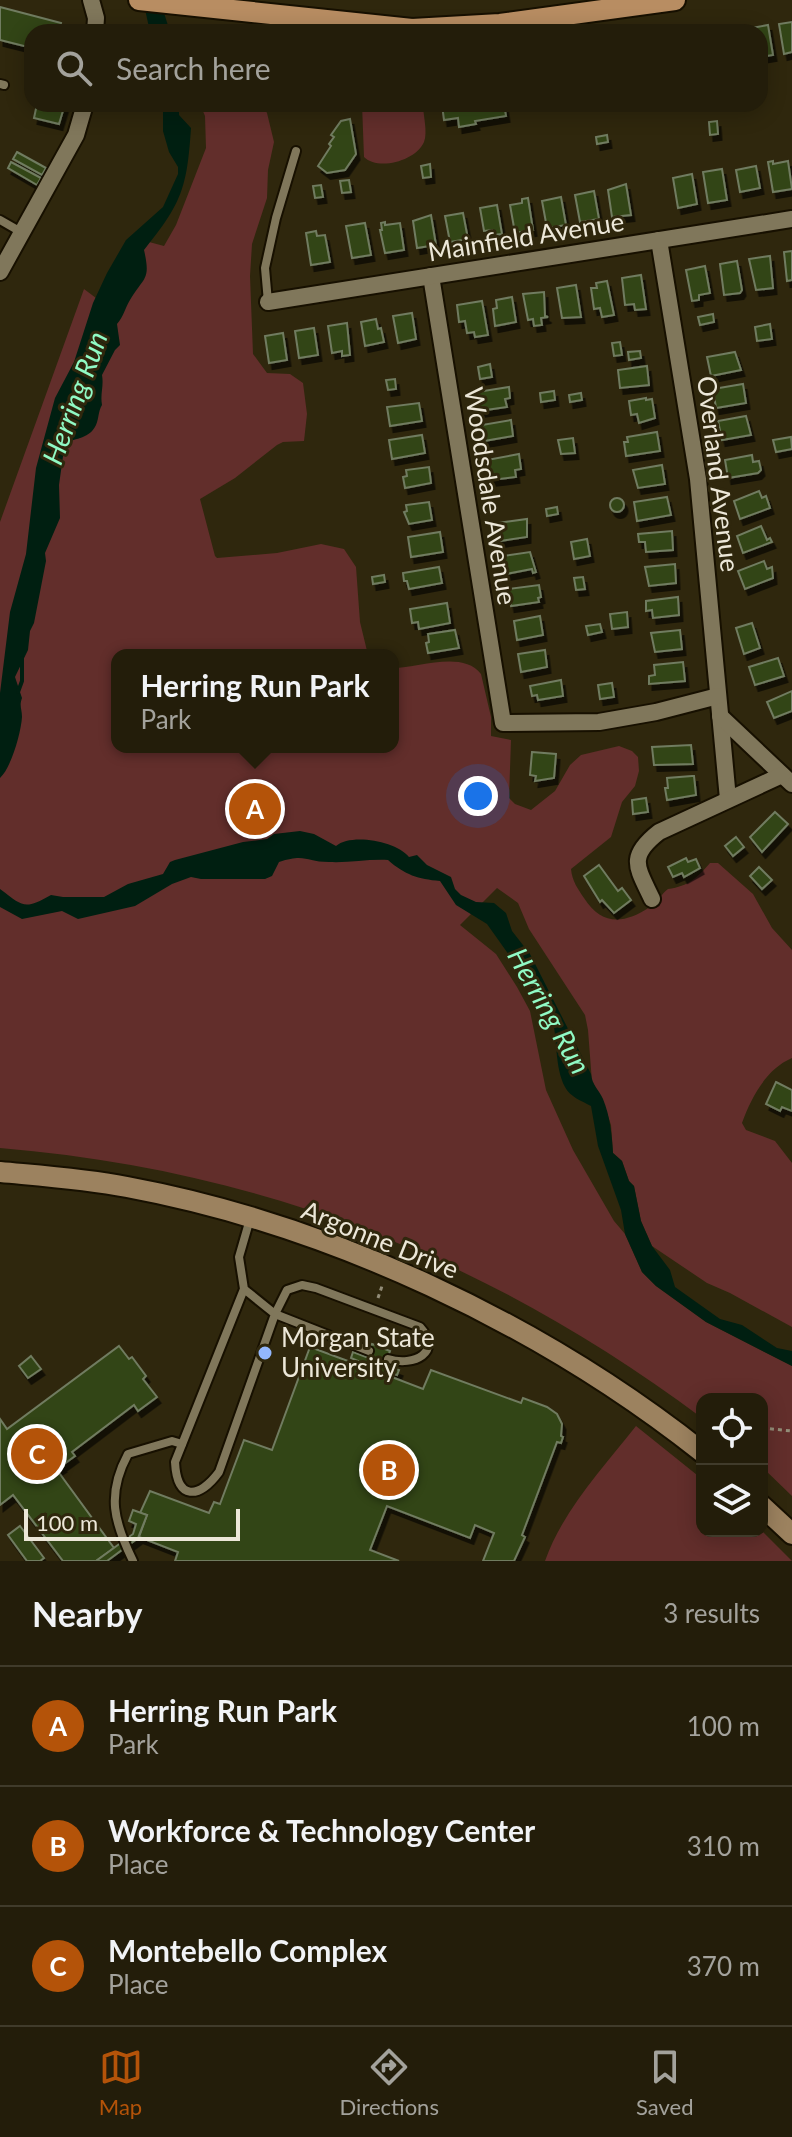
<!DOCTYPE html>
<html lang="en">
<head>
<meta charset="utf-8">
<style>
	body { margin:0; font-family:Lato,sans-serif; background:#2f2a18; color:#f1f3f6 }
	.controls { position:absolute; right:24px; bottom:24px; display:grid; overflow:hidden; border-radius:16px; box-shadow:0 4px 20px #0003 }
	.controls button { width:72px; height:72px; display:grid; place-items:center; padding:0; border:0; border-bottom:2px solid #403b2b; background:#231d0a; color:#f1f3f6; font:40px sans-serif }
	.scale { position:absolute; left:24px; bottom:20px; width:216px; box-sizing:border-box; padding-left:8px; border:4px solid #ece7d8; border-top:0; font-size:22px; line-height:28px; white-space:nowrap; color:#ece7d8; -webkit-text-stroke:6px #2f270d; paint-order:stroke }
	.you { position:absolute; left:478px; top:796px; width:28px; height:28px; margin:-20px; border:6px solid #fff; border-radius:50%; background:#1a73e8; box-shadow:0 0 0 12px #1a73e833 }
	.badge { display:grid; place-items:center; width:52px; height:52px; border-radius:50%; background:#b45309; color:#fff; font-size:26px; font-weight:700 }
	.pin { position:absolute; translate:-50% -50%; border:4px solid #fff; box-shadow:0 2px 8px #0006 }
	.popup { position:absolute; left:111px; top:649px; width:288px; height:104px; box-sizing:border-box; display:grid; place-content:center; border-radius:16px; background:#231d0a; filter:drop-shadow(0 2px 6px #0005); font-size:26px; white-space:nowrap; color:#a3a29c }
	.popup b { font-size:30px; color:#f1f3f6 }
	.popup::after { content:''; position:absolute; left:50%; top:100%; margin-left:-16px; border:16px solid transparent; border-top-color:#231d0a }
	.list { margin:0; padding:0; list-style:none }
	h2 { display:flex; justify-content:space-between; align-items:center; height:104px; margin:0; padding:0 32px; font-size:34px }
	h2 small { font-size:26px; font-weight:400; color:#a3a29c }
	.list li { display:grid; grid-template-columns:52px 1fr auto; gap:24px; align-items:center; box-sizing:border-box; height:120px; padding:0 32px; border-top:2px solid #403b2b }
	.list b { display:block; font-size:30px; white-space:nowrap }
	.list p { margin:0; font-size:26px; white-space:nowrap; color:#a3a29c }
	.list em { font-size:26px; font-style:normal; color:#a3a29c }
	.icon { flex:none; width:44px; height:44px; fill:none; stroke:currentColor; stroke-width:2; stroke-linecap:round; stroke-linejoin:round }
	.map { position:relative; flex:none; width:792px; height:1561px; overflow:hidden }
	.search { position:absolute; background:#231d0a; box-shadow:0 4px 20px #0003; left:24px; right:24px; top:24px; height:88px; display:flex; align-items:center; gap:20px; box-sizing:border-box; padding:0 28px; border-radius:24px; color:#a3a29c; font-size:30px }
	.sheet { height:464px; background:#231d0a }
	nav { display:flex; justify-content:space-around; align-items:center; box-sizing:border-box; height:112px; border-top:2px solid #403b2b; background:#231d0a; font-size:22px; color:#a3a29c }
	nav a { display:grid; justify-items:center; gap:4px }
	nav .on { color:#b45309 }
	.map>svg:first-child { display:block }
	.green { fill:#622e2b }
	.water { fill:#001f11 }
	.lines { fill:none; stroke-linecap:round; stroke-linejoin:round }
	.stream { stroke:#001f11; stroke-width:4 }
	.building { fill:#334515; stroke:#707b60; stroke-width:2; filter:url(#shadow) }
	.lane-casing { stroke:#171000; stroke-width:12 }
	.street-casing { stroke:#171000; stroke-width:20 }
	.secondary-casing { stroke:#171000; stroke-width:24 }
	.primary-casing { stroke:#171000; stroke-width:24 }
	.path { stroke:#938d78; stroke-width:3; stroke-dasharray:4 4; stroke-linecap:butt }
	.lane { stroke:#80775b; stroke-width:8 }
	.street { stroke:#80775b; stroke-width:16 }
	.secondary { stroke:#9c825f; stroke-width:20 }
	.primary { stroke:#b88d62; stroke-width:20 }
	.poi-dot { fill:#93b7fd; stroke:#2f270d; stroke-width:3 }
	.labels { text-anchor:middle; stroke-width:6; stroke-linejoin:round; paint-order:stroke }
	.street-label { font-size:26px; fill:#ece7d8; stroke:#2f270d }
	.poi-label { font-size:26px; fill:#ece7d8; stroke:#2f270d; text-anchor:start }
	.water-label { font-size:28px; font-style:italic; fill:#90fac5; stroke:#2f270d }
</style>
</head>
<body>
<div class="map">
<svg width="792" height="1561" viewBox="0 0 792 1561">
	<defs>
		<filter id="shadow"><feDropShadow dx="3.5" dy="6" stdDeviation="0" flood-color="#0009"/></filter>
	</defs>
	<rect width="100%" height="100%" fill="#2f270d"/>
	<g class="green">
		<path d="M200 104H262L267 113 274 142 268 170 267 198 252 244 250 276 253 354 267 373 290 374 303 383 307 414 304 441 283 442 277 445 235 478 200 499 215 556 217 558 277 553 321 544 344 549 356 567 360 622 368 655H117V747H393V668C418 668 463 650 481 674L491 717V736L511 740 509 798 515 804 531 810 555 791 570 765 581 755 619 746 632 751 638 757 639 771 635 786 622 802 611 837 571 869C572 881 578 889 584 898 602 926 624 924 650 907 658 903 661 894 668 889 689 886 697 878 710 863H718L753 894 772 928 792 950V1058C766 1069 751 1098 742 1123L746 1130 775 1141 792 1163V1327L730 1293 707 1283 652 1246 641 1221 634 1186 629 1181 622 1161 613 1153 611 1125 602 1098 592 1082 588 1030 585 1015 529 929 518 903 497 888 460 925 496 954 517 987 530 1011 546 1090 573 1150 614 1221 625 1234 642 1272 656 1286 706 1322 792 1366V1496L762 1467V1399H702V1418C490 1260 264 1170 0 1148V522L84 289 104 304 138 239 164 246 176 225 206 148 205 116Z"/>
		<path d="M362 104H423C423 115 428 132 424 142 416 161 378 171 364 157Z"/>
		<path d="M636 1426 702 1479V1531H762L792 1561H545C563 1510 603 1468 636 1426Z"/>
	</g>
	<g class="water">
		<polygon points="143,0 160,0 170,32 150,32"/>
		<path d="M163 104H179V115L191 128C187 188 182 203 144 250 151 281 144 276 130 300 125 308 124 316 117 324L120 345 115 350 102 375C104 386 100 394 102 405 98 412 99 418 96 425 90 438 76 439 65 442L59 485 60 518 45 553 46 561 34 623 30 631 28 650 15 677 22 698C19 706 22 709 22 717 21 733 11 768 0 778V693L10 612 26 554 36 468 55 398 74 362 93 303 107 273 126 240 163 207 178 174V167L169 152 163 131Z"/>
		<path d="M300 831 314 834 336 846C351 833 396 841 409 857L417 855 427 865 451 877 455 889 461 895 476 902 494 903 506 913 512 931 530 954 591 1074C592 1085 599 1090 603 1099 610 1116 612 1135 613 1153L622 1161 629 1181 634 1186 641 1221 652 1246 670 1270 675 1287 720 1319 742 1325 777 1348 792 1351V1366L706 1322 656 1286 642 1272 625 1234 621 1210 598 1146 591 1106C582 1101 570 1097 565 1087 547 1053 569 995 519 983L515 969 522 964 518 957 509 955 487 924 456 905 440 881C418 879 405 875 388 860 368 859 349 863 329 862 306 862 306 853 279 862L272 876 265 879H201L191 877 172 884 135 906 78 919 62 911 22 919 0 907V889C24 907 24 910 51 895L63 897H104L128 884 163 874 170 862 175 860 243 842 267 839 274 834Z"/>
	</g>
	<g class="lines">
		<polyline class="stream" points="18,692 22,681 22,658"/>
	</g>
	<g class="building">
		<polygon points="0,7 61,23 59,32 32,32 32,48 0,40"/>
		<polygon points="792,22 792,52 784,54 779,24"/>
		<polygon points="768,25 773,55 760,57 760,32 747,32 746,29"/>
		<polygon points="37,104 65,104 59,124 34,118"/>
		<polygon points="449,104 504,104 506,116 475,121 476,124 459,127 458,118 444,120 442,105"/>
		<polygon points="350,119 356,154 345,170 327,173 318,166 331,146 329,144 334,137 331,135 341,121"/>
		<polygon points="717,121 718,134 710,135 709,122"/>
		<polygon points="607,135 608,142 597,144 596,137"/>
		<polygon points="17,152 46,168 42,175 13,159"/>
		<polygon points="773,161 773,164 788,161 792,189 773,192 768,162"/>
		<polygon points="11,162 41,178 37,185 8,168"/>
		<polygon points="430,164 431,177 423,178 421,166"/>
		<polygon points="756,166 760,188 740,192 736,170"/>
		<polygon points="722,169 727,200 708,203 703,172"/>
		<polygon points="692,174 697,204 678,208 673,178"/>
		<polygon points="349,180 351,192 342,193 340,181"/>
		<polygon points="626,184 631,215 612,217 608,190"/>
		<polygon points="321,185 323,197 315,198 313,186"/>
		<polygon points="594,191 599,219 580,222 575,195"/>
		<polygon points="561,197 566,225 547,228 542,201"/>
		<polygon points="528,198 533,230 515,233 510,205 522,203 522,199"/>
		<polygon points="497,205 502,234 493,235 492,230 484,231 480,208"/>
		<polygon points="463,213 468,239 450,242 445,216"/>
		<polygon points="431,215 436,245 417,248 413,221"/>
		<polygon points="385,222 385,225 400,223 404,250 385,253 380,230 382,230 381,223"/>
		<polygon points="365,223 371,255 352,258 346,226"/>
		<polygon points="316,231 317,236 325,235 330,262 311,265 306,233"/>
		<polygon points="792,251 792,280 787,281 784,252"/>
		<polygon points="770,256 773,288 756,290 749,259"/>
		<polygon points="737,261 742,290 740,293 724,295 720,264"/>
		<polygon points="705,266 710,293 699,295 699,300 692,301 686,270"/>
		<polygon points="641,275 646,309 635,310 634,304 625,305 622,278"/>
		<polygon points="607,281 614,315 602,317 600,308 594,309 591,288 597,288 596,283"/>
		<polygon points="576,285 581,317 562,318 557,288"/>
		<polygon points="544,292 545,316 548,317 541,318 542,325 534,326 533,319 528,320 523,294"/>
		<polygon points="512,297 516,322 495,326 493,309 497,308 496,300"/>
		<polygon points="482,301 488,335 475,337 474,332 467,333 465,321 459,322 457,305"/>
		<polygon points="412,313 416,339 398,343 393,316"/>
		<polygon points="713,314 714,322 700,325 698,317"/>
		<polygon points="376,319 378,329 381,328 384,342 365,346 361,322"/>
		<polygon points="347,323 350,355 342,356 342,351 332,353 328,326"/>
		<polygon points="770,324 772,339 757,341 755,327"/>
		<polygon points="314,328 318,355 299,358 295,331"/>
		<polygon points="283,333 287,360 269,363 265,336"/>
		<polygon points="620,342 622,355 614,356 612,343"/>
		<polygon points="640,351 641,358 629,360 628,352"/>
		<polygon points="735,352 741,370 711,376 707,357"/>
		<polygon points="490,364 492,377 480,379 478,367"/>
		<polygon points="647,366 649,385 620,388 618,370"/>
		<polygon points="395,379 396,389 388,390 386,380"/>
		<polygon points="743,384 746,403 716,408 713,389"/>
		<polygon points="509,387 510,398 505,399 507,407 479,411 477,392"/>
		<polygon points="554,391 555,400 541,402 540,393"/>
		<polygon points="581,393 582,400 570,402 569,395"/>
		<polygon points="646,398 646,400 652,399 655,418 639,423 637,414 631,415 629,401"/>
		<polygon points="419,403 422,421 390,426 387,407"/>
		<polygon points="746,416 751,435 722,440 718,421"/>
		<polygon points="511,420 513,436 484,441 482,425"/>
		<polygon points="657,432 660,451 626,456 624,442 628,442 627,437"/>
		<polygon points="422,435 425,453 392,459 389,440"/>
		<polygon points="791,437 792,449 776,452 773,440"/>
		<polygon points="573,438 575,453 561,454 558,440"/>
		<polygon points="519,454 521,469 515,470 516,477 491,480 487,460"/>
		<polygon points="752,455 753,462 759,461 761,470 758,473 728,478 725,460"/>
		<polygon points="662,465 665,484 638,488 633,470"/>
		<polygon points="429,467 431,483 405,488 403,477 407,476 406,470"/>
		<polygon points="759,491 762,498 766,496 770,508 740,519 734,501"/>
		<polygon points="667,497 671,515 637,521 634,502"/>
		<circle cx="617" cy="505" r="7"/>
		<polygon points="429,502 432,520 409,524 404,512 407,511 406,505"/>
		<polygon points="557,507 558,514 547,516 546,509"/>
		<polygon points="527,519 527,537 500,541 497,523"/>
		<polygon points="761,526 767,540 770,538 772,542 743,553 737,536"/>
		<polygon points="672,531 673,550 646,552 645,542 639,542 638,534"/>
		<polygon points="440,532 443,552 411,557 408,537"/>
		<polygon points="587,539 590,556 574,559 571,542"/>
		<polygon points="530,552 536,572 533,573 532,569 506,574 503,556"/>
		<polygon points="764,561 767,569 772,567 773,578 745,589 738,571"/>
		<polygon points="675,564 676,583 649,586 645,567"/>
		<polygon points="439,567 442,583 409,589 407,581 404,581 403,573"/>
		<polygon points="384,575 385,582 373,584 372,577"/>
		<polygon points="583,577 585,589 576,590 574,578"/>
		<polygon points="539,585 541,597 538,598 539,602 511,606 508,589"/>
		<polygon points="678,597 679,615 653,618 652,610 646,611 646,601"/>
		<polygon points="447,603 450,623 419,629 418,622 412,623 410,609"/>
		<polygon points="627,612 628,627 612,629 610,614"/>
		<polygon points="540,616 543,635 517,640 514,621"/>
		<polygon points="752,623 760,648 744,654 736,628"/>
		<polygon points="600,624 602,632 588,635 586,626"/>
		<polygon points="455,630 459,648 428,653 426,643 429,642 428,634"/>
		<polygon points="680,630 682,649 655,652 651,633"/>
		<polygon points="545,650 547,667 521,672 518,654"/>
		<polygon points="778,658 784,676 755,685 749,667"/>
		<polygon points="683,662 685,681 649,684 649,676 655,675 654,665"/>
		<polygon points="561,680 563,696 538,700 537,695 532,696 530,686"/>
		<polygon points="612,683 614,697 600,699 598,685"/>
		<polygon points="792,691 792,711 774,718 767,702"/>
		<polygon points="691,745 693,764 654,765 652,747"/>
		<polygon points="532,752 556,754 554,778 535,781 536,776 530,775"/>
		<polygon points="692,776 694,776 696,795 667,800 665,788 668,788 667,778"/>
		<polygon points="646,798 648,812 633,814 632,800"/>
		<polygon points="775,812 788,824 762,852 750,837"/>
		<polygon points="736,837 744,847 733,856 725,846"/>
		<polygon points="686,858 688,862 696,859 700,868 684,877 682,873 673,877 668,867"/>
		<polygon points="599,865 618,891 622,888 631,900 614,913 602,900 600,902 584,876"/>
		<polygon points="759,867 772,880 762,889 750,876"/>
		<polygon points="776,1082 792,1090 792,1111 782,1107 780,1111 766,1104"/>
		<polygon points="372,1344 390,1351 385,1365 399,1370 397,1375 391,1373 389,1376 423,1389 431,1370 521,1403 523,1398 547,1407 557,1414 562,1424 561,1436 563,1437 561,1443 557,1442 522,1535 525,1537 514,1561 483,1561 494,1533 475,1525 470,1538 387,1506 370,1550 399,1561 175,1561 178,1552 139,1537 147,1515 140,1513 150,1491 209,1513 214,1502 220,1504 244,1440 272,1450 310,1347 356,1364 358,1361 351,1358 353,1352 366,1357"/>
		<polygon points="119,1346 129,1359 132,1357 146,1376 143,1379 157,1397 138,1411 134,1405 72,1452 75,1456 64,1464 59,1461 63,1466 57,1470 114,1548 96,1561 63,1561 13,1495 0,1505 0,1419 7,1429"/>
		<polygon points="31,1356 41,1369 28,1378 19,1366"/>
		<polygon points="133,1510 147,1515 138,1538 107,1561 96,1561 133,1534 136,1524 129,1521"/>
		<polygon points="20,1526 44,1558 40,1561 27,1561 8,1535"/>
	</g>
	<g class="lines">
		<defs>
			<g id="lane">
				<polyline points="0,84 4,85"/>
				<polyline points="0,220 21,232"/>
				<polyline points="268,302 265,268 276,218 296,151"/>
				<path d="M244 1289 275 1314 219 1472C199 1499 177 1501 175 1462L244 1289 239 1257 250 1219"/>
				<path d="M369 1351 275 1314 287 1290 302 1285 316 1288 420 1327C443 1352 414 1367 388 1359"/>
				<path d="M133 1561C114 1522 106 1495 128 1454L172 1441 182 1444"/>
			</g>
			<g id="street">
				<polyline points="91,0 96,18 95,32"/>
				<polyline points="659,240 698,479 728,799"/>
				<polyline points="0,272 76,135 85,104"/>
				<polyline points="431,276 503,723 599,722 656,712 718,696"/>
				<polyline points="268,302 792,219"/>
				<polyline points="720,716 792,784"/>
				<path d="M652 899C637 867 627 857 659 832L782 775"/>
			</g>
			<g id="secondary">
				<path d="M0 1172C42 1176 85 1179 127 1187 331 1225 540 1324 702 1452"/>
				<polyline points="762,1506 792,1534"/>
			</g>
			<polyline id="primary" points="139,0 412,29 500,24 675,0"/>
		</defs>
		<use href="#lane" class="lane-casing"/>
		<use href="#street" class="street-casing"/>
		<use href="#secondary" class="secondary-casing"/>
		<use href="#primary" class="primary-casing"/>
		<g class="path">
			<polyline points="378,1298 383,1283"/>
			<polyline points="381,1347 389,1327"/>
			<polyline points="762,1428 792,1431"/>
		</g>
		<use href="#lane" class="lane"/>
		<use href="#street" class="street"/>
		<use href="#secondary" class="secondary"/>
		<use href="#primary" class="primary"/>
	</g>
	<circle class="poi-dot" cx="265" cy="1353" r="8"/>
	<g class="labels">
		<g class="street-label">
			<text transform="translate(526 237) rotate(-9)" y="9">Mainfield Avenue</text>
			<text transform="translate(718 474) rotate(83)" y="9">Overland Avenue</text>
			<text transform="translate(490 496) rotate(81)" y="9">Woodsdale Avenue</text>
			<text transform="translate(380 1240) rotate(22)" y="9">Argonne Drive</text>
		</g>
		<g class="poi-label">
			<text x="281" y="1347">Morgan State<tspan x="281" dy="30">University</tspan></text>
		</g>
		<g class="water-label">
			<text transform="translate(75 398) rotate(-70)" y="10">Herring Run</text>
			<text transform="translate(549 1011) rotate(61)" y="10">Herring Run</text>
		</g>
	</g>
</svg>
<div class="controls">
<button><svg class="icon" aria-label="locate" viewBox="0 0 24 24"><circle cx="12" cy="12" r="6"/><path d="M12 2v4M12 18v4M2 12h4M18 12h4"/></svg></button>
<button><svg class="icon" aria-label="layers" viewBox="0 0 24 24"><path d="M12 4l9 5-9 5-9-5zM3 14l9 5 9-5"/></svg></button>
</div>
<div class="scale">100 m</div>
<div class="you"></div>
<div class="pin badge" style="left:255px;top:809px">A</div>
<div class="popup"><b>Herring Run Park</b>Park</div>
<div class="pin badge" style="left:389px;top:1470px">B</div>
<div class="pin badge" style="left:37px;top:1454px">C</div>
<div class="search"><svg class="icon" aria-label="search" viewBox="0 0 24 24"><circle cx="10" cy="10" r="6"/><path d="M15 15l6 6"/></svg>Search here</div>
</div>
<section class="sheet">
<h2>Nearby<small>3 results</small></h2>
<ul class="list">
<li><span class="badge">A</span><div><b>Herring Run Park</b><p>Park</p></div><em>100 m</em></li>
<li><span class="badge">B</span><div><b>Workforce &amp; Technology Center</b><p>Place</p></div><em>310 m</em></li>
<li><span class="badge">C</span><div><b>Montebello Complex</b><p>Place</p></div><em>370 m</em></li>
</ul>
</section>
<nav>
<a class="on"><svg class="icon" aria-label="map" viewBox="0 0 24 24"><path d="M3 6l6-2 6 2 6-2v14l-6 2-6-2-6 2zM9 4v14M15 6v14"/></svg>Map</a>
<a><svg class="icon" aria-label="directions" viewBox="0 0 24 24"><path d="M12 3l9 9-9 9-9-9zM9 14v-3h6M13 9l2 2-2 2"/></svg>Directions</a>
<a><svg class="icon" aria-label="saved" viewBox="0 0 24 24"><path d="M7 4h10v16l-5-4-5 4z"/></svg>Saved</a>
</nav>
</body>
</html>
